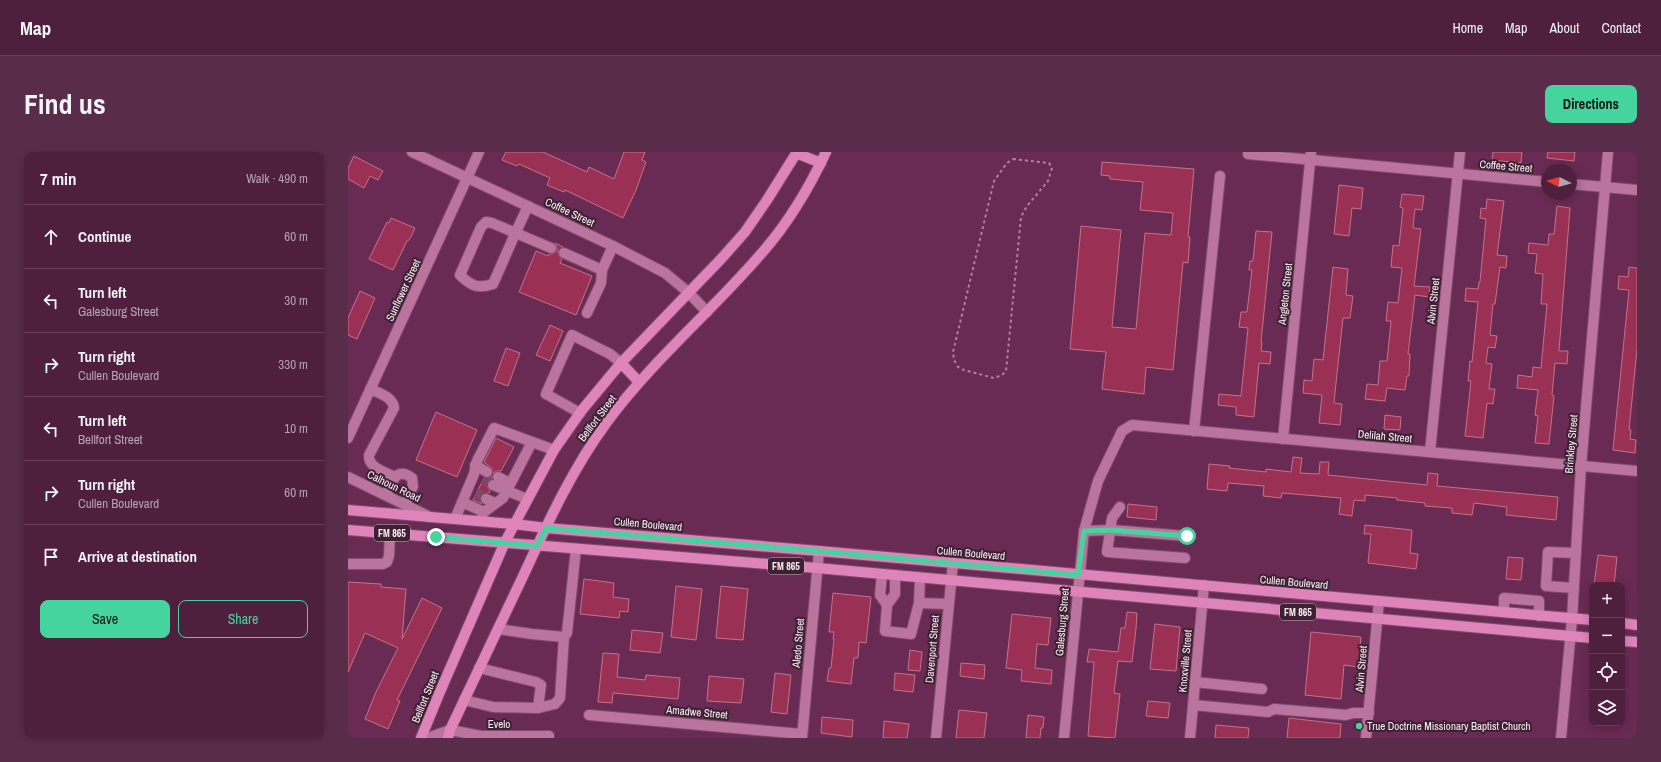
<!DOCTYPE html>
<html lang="en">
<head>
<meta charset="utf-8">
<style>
	body { margin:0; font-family:"Archivo Narrow",sans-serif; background:#592d49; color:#f1f3f6 }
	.controls { position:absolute; right:12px; bottom:12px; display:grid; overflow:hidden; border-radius:8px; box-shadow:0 2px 10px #0003 }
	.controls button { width:36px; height:36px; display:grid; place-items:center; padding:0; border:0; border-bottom:1px solid #663e58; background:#4f203e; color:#f1f3f6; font:20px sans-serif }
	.compass { position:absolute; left:1193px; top:12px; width:36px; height:36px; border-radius:50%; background:#4f203e; box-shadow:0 2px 10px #0003; rotate:276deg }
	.stop { position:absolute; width:12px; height:12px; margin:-9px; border:3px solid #46d49e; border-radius:50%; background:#fff }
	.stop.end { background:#46d49e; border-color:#fff; box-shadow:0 1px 4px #0008 }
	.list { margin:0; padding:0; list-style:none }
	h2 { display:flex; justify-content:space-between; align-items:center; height:52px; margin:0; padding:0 16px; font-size:17px }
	h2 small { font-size:13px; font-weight:400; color:#b3a3b0 }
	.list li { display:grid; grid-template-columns:26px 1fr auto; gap:12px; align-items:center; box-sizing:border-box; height:64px; padding:0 16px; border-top:1px solid #663e58 }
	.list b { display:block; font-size:15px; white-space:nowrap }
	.list p { margin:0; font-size:13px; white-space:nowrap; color:#b3a3b0 }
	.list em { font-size:13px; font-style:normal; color:#b3a3b0 }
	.actions { display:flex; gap:8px; padding:12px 16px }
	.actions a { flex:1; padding:9px 0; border:1px solid #46d49e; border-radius:8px; text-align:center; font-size:14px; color:#46d49e }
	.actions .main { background:#46d49e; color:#111 }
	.icon { flex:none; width:22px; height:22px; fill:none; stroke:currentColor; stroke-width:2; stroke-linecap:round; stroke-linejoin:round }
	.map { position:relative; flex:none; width:1289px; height:586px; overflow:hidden; border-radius:8px }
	header { display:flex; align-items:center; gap:24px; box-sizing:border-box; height:56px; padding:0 20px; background:#4f203e; border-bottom:1px solid #663e58 }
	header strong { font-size:19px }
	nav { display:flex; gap:22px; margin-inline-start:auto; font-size:14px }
	.intro { display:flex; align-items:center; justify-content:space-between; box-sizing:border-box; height:96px; padding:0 24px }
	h1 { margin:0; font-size:28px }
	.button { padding:10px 18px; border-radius:8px; background:#46d49e; color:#111; font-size:14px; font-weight:700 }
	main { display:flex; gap:24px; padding:0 24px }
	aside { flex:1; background:#4f203e; border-radius:8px; box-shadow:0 2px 10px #0003 }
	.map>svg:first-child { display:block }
	.building { fill:#9a3154; stroke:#c37388 }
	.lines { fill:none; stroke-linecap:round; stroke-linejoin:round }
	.minor-tunnel { stroke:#7f486b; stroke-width:10; stroke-dasharray:10 5; stroke-linecap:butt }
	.minor-casing { stroke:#7e4c6d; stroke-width:12 }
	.major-casing { stroke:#7e4c6d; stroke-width:12 }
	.path { stroke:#ac829c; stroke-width:2; stroke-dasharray:3 3; stroke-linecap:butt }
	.minor { stroke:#ba749e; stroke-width:10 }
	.major { stroke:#df84bb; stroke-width:10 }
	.route { stroke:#46d49e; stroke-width:5 }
	.poi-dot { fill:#46d49e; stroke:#3d2132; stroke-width:1.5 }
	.labels { text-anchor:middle; stroke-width:4; stroke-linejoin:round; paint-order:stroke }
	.shield { fill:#3d2132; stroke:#c3b0bb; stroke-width:1 }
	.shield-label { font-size:10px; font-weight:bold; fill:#fdedf6 }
	.street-label { font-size:11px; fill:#fdedf6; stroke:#3d2132 }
	.poi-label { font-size:11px; fill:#fdedf6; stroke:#3d2132; text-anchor:start }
</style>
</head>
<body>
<header>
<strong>Map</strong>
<nav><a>Home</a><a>Map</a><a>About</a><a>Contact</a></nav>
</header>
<div class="intro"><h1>Find us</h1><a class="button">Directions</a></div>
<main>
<aside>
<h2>7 min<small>Walk · 490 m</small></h2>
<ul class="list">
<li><svg class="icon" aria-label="ahead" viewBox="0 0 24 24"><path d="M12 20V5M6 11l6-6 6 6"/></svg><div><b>Continue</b></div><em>60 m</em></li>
<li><svg class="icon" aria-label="left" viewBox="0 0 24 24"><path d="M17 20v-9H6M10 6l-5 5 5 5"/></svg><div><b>Turn left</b><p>Galesburg Street</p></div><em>30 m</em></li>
<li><svg class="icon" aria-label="right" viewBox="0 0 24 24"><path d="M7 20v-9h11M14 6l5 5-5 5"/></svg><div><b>Turn right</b><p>Cullen Boulevard</p></div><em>330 m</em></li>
<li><svg class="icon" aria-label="left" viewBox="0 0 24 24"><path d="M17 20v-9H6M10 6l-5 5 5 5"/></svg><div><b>Turn left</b><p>Bellfort Street</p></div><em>10 m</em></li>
<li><svg class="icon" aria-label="right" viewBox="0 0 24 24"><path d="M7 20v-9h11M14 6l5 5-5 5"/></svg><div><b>Turn right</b><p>Cullen Boulevard</p></div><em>60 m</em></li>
<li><svg class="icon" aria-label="arrive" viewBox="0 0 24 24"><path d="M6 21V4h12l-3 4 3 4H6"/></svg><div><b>Arrive at destination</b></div></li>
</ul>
<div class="actions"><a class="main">Save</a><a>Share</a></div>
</aside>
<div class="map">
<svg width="1289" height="586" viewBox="0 0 1289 586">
	<rect width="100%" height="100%" fill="#692b53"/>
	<g class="building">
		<polygon points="158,0 195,0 239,20 241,15 266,27 276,0 297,0 294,8 298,10 288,38 275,66 217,38 216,40 199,33 202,26 171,12 169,14 154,8"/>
		<polygon points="1145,0 1174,0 1173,11 1144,8"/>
		<polygon points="1200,0 1227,0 1226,9 1199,6"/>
		<polygon points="6,4 35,19 30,28 22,24 16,36 0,27 0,16"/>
		<polygon points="754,10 846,17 840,85 842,85 840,111 835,110 825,218 798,215 796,242 754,237 758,200 722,197 733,74 773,78 764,175 788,177 797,81 823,83 825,61 792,58 795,30 762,27 762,24 753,23"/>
		<polygon points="991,33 1015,36 1013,57 1004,56 1001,84 986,82"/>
		<polygon points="1054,42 1076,44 1074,58 1067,57 1065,76 1073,77 1066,134 1082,135 1081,145 1067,143 1060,202 1062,202 1061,224 1059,224 1057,238 1039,236 1037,249 1017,247 1019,232 1030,233 1032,209 1039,209 1043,169 1038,169 1040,150 1050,151 1054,116 1043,115 1045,93 1051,94 1055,56 1052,55"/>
		<polygon points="1139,47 1156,49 1149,103 1159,104 1158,116 1152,115 1147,152 1145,152 1142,183 1149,184 1147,196 1140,195 1138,211 1144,212 1141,237 1147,237 1145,252 1139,251 1135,286 1117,284 1123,229 1120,229 1122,209 1124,210 1130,150 1117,149 1118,136 1130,137 1131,130 1132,130 1138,67 1132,66 1133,56 1138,57"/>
		<polygon points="1209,54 1222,56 1211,199 1220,199 1219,212 1207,211 1204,243 1206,244 1201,292 1187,291 1190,264 1187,263 1190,238 1169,236 1170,223 1184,225 1185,215 1193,216 1199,152 1193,152 1195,122 1187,121 1189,102 1180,101 1181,91 1200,93 1201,82 1206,82"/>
		<polygon points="43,66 67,76 63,85 60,89 59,89 45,118 21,107 39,70 41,71"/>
		<polygon points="908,79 924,80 913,190 914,190 913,199 923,200 922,212 911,211 906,265 888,263 888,255 870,253 871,242 893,244 900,176 891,175 893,160 899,160 904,118 901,118 902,109 905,109"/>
		<polygon points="207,91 215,95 210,99 211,104 214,107 212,111 244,124 228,163 171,140 188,99 200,104 201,102 204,102 209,99 209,95"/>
		<polygon points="985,115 1000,117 998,143 1005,144 1002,166 995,166 988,231 986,251 994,252 992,273 971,271 974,243 955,241 956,228 964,229 966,207 975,208"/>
		<polygon points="1281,115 1289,116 1289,197 1281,278 1283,278 1282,287 1288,288 1287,301 1265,298 1281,138 1270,137 1271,124 1280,125"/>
		<polygon points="12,139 27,146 9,187 0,183 0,166"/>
		<polygon points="202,173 215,179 202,209 188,203"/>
		<polygon points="158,196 172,201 160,234 146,229"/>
		<polygon points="88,260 129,278 109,325 68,308"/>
		<polygon points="1037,263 1053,265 1052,278 1036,277"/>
		<polygon points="148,286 166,295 153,319 149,319 145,321 144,316 136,310"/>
		<polygon points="945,305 954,306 952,321 971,322 972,310 981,310 980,323 1079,333 1080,321 1090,322 1089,334 1210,345 1208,368 1158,363 1159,355 1126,351 1124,363 1104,361 1104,356 1077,354 1077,351 1049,348 1049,346 1017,343 1017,349 1006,348 1004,364 991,362 993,346 934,341 933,346 915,344 916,334 880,331 879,339 859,337 861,312 882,314 881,316 918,320 918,317 943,320"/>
		<polygon points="144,324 144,327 139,331 139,334 142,339 141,341 135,342 132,345 132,348 134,352 125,348 136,326 139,326"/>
		<polygon points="780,352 809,355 808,368 779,365"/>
		<polygon points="1017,373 1064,378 1062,401 1070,402 1068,417 1020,411 1023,382 1016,382"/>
		<polygon points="1250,403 1269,405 1266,433 1246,433"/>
		<polygon points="1160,405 1175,406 1173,428 1158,427"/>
		<polygon points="236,427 266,431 265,445 281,447 280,460 272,459 271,466 232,462"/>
		<polygon points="0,430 33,432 33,435 58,437 54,487 74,446 94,456 49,548 52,549 40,577 17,567 28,540 50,496 17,481 0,520"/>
		<polygon points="328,434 354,437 348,488 323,485"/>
		<polygon points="373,434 400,437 395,488 368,486"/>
		<polygon points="485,441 523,445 518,491 511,490 510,506 506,506 503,532 479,529 481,516 483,516 486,487 485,487 486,480 481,480"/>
		<polygon points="779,460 789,461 788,477 784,510 770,509 766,541 772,542 767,586 740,584 746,510 739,510 741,497 770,500 773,476 777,476"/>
		<polygon points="664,462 703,466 700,493 689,492 687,516 704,518 703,532 673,529 674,518 658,516"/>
		<polygon points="807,472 832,475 828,519 802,517"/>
		<polygon points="284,478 315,481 312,501 282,498"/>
		<polygon points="963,480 1013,485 1010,515 996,513 993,547 957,543"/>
		<polygon points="562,498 574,500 572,519 560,518"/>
		<polygon points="255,501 271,502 269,525 297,528 298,523 332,526 330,547 265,541 264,551 250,550"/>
		<polygon points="613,511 637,513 636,527 612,524"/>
		<polygon points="427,521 443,523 439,562 423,560"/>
		<polygon points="547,521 567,523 565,540 546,538"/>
		<polygon points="361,524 396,527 393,551 359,549"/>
		<polygon points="800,549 822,551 820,566 798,564"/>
		<polygon points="611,558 639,561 636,586 608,586"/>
		<polygon points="680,563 696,565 695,576 693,576 692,586 678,586"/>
		<polygon points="474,565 505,568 504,585 473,581"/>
		<polygon points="941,566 993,572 992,586 939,586"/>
		<polygon points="536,569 561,572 559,586 535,586"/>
		<polygon points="868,573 901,576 900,586 867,586"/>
	</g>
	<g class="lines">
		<g class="minor-tunnel">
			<polyline points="135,327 145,333"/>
			<polyline points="128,341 138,347"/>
		</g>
		<defs>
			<g id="minor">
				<polyline points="64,0 265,94 317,121 340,140 359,160"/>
				<polyline points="900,2 1199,30"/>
				<polyline points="1223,32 1289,38"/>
				<path d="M180 54 167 82 145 132C130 137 123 134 112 123L133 75 138 70 144 71 203 96"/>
				<polyline points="216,101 254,118"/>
				<polyline points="239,161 253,131 254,118 265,94"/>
				<path d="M22 237C31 241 45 245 46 256L21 303C20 316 37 320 47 325"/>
				<polyline points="232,261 198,242 224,183 262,202 273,211"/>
				<polyline points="846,279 872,24"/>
				<polyline points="0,286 131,0"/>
				<polyline points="935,287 963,0"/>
				<polyline points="1082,300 1112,0"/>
				<polyline points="127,313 139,320"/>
				<polyline points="0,325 82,365"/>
				<polyline points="150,325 162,331"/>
				<polyline points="145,333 179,347"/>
				<path d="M38 343C44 330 48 314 64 326L65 334 57 352"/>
				<polyline points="138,347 147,351"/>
				<polyline points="114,350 136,360"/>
				<polyline points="772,355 764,366 759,400 837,406"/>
				<polyline points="107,367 126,322 129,309 146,276 206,298"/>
				<polyline points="132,369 136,360 155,346 184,290"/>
				<polyline points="736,379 763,378 839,384"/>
				<polyline points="0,412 35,412 39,410 41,404 42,381"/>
				<polyline points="534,422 532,443 539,453"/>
				<polyline points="547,423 547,442 539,453 537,479 563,482 571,451"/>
				<polyline points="572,426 571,451 600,452"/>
				<polyline points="1226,436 1198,434 1200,400 1228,401"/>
				<polyline points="1156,460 1156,446 1191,449 1191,464"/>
				<polyline points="150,477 184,482 216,485 219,481 228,397"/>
				<polyline points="847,530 914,537"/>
				<polyline points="116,548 145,555 190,556 193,533 188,530 131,516"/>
				<polyline points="845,553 920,560 926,557 998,563 1005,561 1021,561"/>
				<polyline points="190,556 207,552 212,546 216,485"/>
				<polyline points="241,563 454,582"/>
				<polyline points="80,586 102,578 133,584 201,584"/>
				<polyline points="454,586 471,399"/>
				<polyline points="588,586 605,411"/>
				<polyline points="716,586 736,379 750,329 774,279 784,273 1289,319"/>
				<polyline points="842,586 856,433"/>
				<polyline points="1018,586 1031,449"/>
				<polyline points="1213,586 1224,467 1233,314 1260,0"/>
			</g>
			<g id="major">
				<polyline points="448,1 473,11"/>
				<polyline points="273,211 291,230"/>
				<polyline points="0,358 166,372 198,376 471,399 1244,468"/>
				<polyline points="0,378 469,416 1244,486"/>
				<polyline points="1274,471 1289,473"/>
				<polyline points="1274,489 1289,490"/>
				<polyline points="73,586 91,542 157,390 206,298 234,258 273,211 373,107 397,80 419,48 449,0"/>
				<path d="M100 586 102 578C127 525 152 473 177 420 201 368 225 316 259 270 304 209 363 160 412 103 439 73 461 36 478 0"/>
			</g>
		</defs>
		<use href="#minor" class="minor-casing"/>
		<use href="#major" class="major-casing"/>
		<polygon class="path" points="665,7 701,11 704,16 700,29 679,54 673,65 658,219 654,223 646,226 616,218 610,215 606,208 605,200 646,29 659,11"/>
		<use href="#minor" class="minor"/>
		<use href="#major" class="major"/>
	</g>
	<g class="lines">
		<polyline class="route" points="88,385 189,394 198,376 471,399 730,423 736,379 763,378 839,384"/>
	</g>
	<circle class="poi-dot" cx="1011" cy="574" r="4"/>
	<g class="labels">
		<g class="shield">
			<rect x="26" y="373" width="36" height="16" rx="3"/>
			<rect x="420" y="406" width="36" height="16" rx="3"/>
			<rect x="932" y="452" width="36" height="16" rx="3"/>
		</g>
		<g class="shield-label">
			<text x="44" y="385">FM 865</text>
			<text x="438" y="418">FM 865</text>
			<text x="950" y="464">FM 865</text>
		</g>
		<g class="street-label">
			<text transform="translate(1158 14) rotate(5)" y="4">Coffee Street</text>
			<text transform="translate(222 60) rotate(25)" y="4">Coffee Street</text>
			<text transform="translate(55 138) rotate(-65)" y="4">Sunflower Street</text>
			<text transform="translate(937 142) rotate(-84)" y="4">Angleton Street</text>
			<text transform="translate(1085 149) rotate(-84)" y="4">Alvin Street</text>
			<text transform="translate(249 266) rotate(-53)" y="4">Bellfort Street</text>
			<text transform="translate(1037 284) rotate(5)" y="4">Delilah Street</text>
			<text transform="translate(1223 292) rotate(-85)" y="4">Brinkley Street</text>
			<text transform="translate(46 334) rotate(26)" y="4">Calhoun Road</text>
			<text transform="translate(300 372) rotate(5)" y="4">Cullen Boulevard</text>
			<text transform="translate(623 401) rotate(5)" y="4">Cullen Boulevard</text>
			<text transform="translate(946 430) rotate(5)" y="4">Cullen Boulevard</text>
			<text transform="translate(714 470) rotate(-85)" y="4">Galesburg Street</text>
			<text transform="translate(450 491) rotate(-85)" y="4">Aledo Street</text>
			<text transform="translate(584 497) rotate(-85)" y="4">Davenport Street</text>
			<text transform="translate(837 509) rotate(-85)" y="4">Knoxville Street</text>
			<text transform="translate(1013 517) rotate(-85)" y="4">Alvin Street</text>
			<text transform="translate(77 545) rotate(-68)" y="4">Bellfort Street</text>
			<text transform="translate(349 560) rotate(5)" y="4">Amadwe Street</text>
			<text x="151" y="576">Evelo</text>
		</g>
		<g class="poi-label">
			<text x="1019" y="578">True Doctrine Missionary Baptist Church</text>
		</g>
	</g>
</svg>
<div class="controls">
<button>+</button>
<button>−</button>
<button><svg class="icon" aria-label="locate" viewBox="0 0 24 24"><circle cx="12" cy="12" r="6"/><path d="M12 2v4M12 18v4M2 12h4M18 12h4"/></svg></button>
<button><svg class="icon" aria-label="layers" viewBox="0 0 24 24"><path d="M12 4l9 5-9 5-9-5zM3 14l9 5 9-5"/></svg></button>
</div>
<svg class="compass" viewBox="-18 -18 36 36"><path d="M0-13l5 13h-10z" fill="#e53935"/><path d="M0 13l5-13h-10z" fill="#b3a3b0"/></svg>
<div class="stop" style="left:839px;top:384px"></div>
<div class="stop end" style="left:88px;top:385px"></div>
</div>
</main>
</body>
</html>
